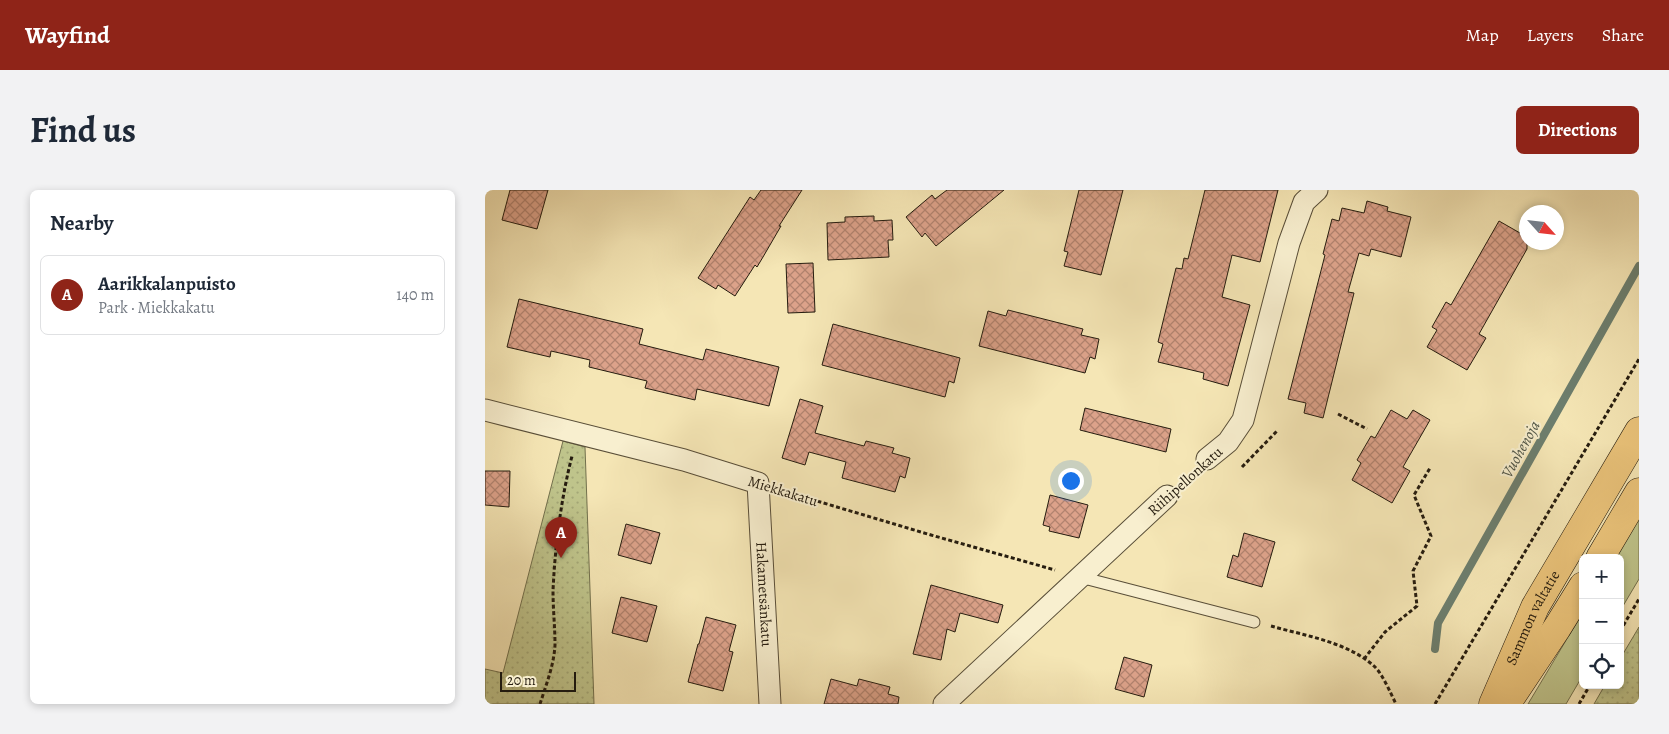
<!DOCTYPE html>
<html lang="en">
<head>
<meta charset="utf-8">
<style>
	body { margin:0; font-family:Alegreya,serif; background:#f2f2f3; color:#1f2937 }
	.controls { position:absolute; right:15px; bottom:15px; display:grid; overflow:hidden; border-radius:8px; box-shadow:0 2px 8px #0003 }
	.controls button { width:45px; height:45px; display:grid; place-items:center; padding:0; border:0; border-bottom:1px solid #e0e1e3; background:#fff; color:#1f2937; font:25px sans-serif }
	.compass { position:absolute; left:1034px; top:15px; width:45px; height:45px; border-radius:50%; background:#fff; box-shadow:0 2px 8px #0003; rotate:117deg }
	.scale { position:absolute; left:15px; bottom:12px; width:76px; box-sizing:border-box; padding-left:5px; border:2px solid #251c0f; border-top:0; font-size:14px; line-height:18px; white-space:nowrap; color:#251c0f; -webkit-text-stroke:4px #f8efcf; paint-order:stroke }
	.you { position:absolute; left:585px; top:290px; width:18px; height:18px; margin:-12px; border:4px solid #fff; border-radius:50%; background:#1a73e8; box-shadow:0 0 0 8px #1a73e833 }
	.badge { display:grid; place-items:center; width:32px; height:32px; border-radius:50%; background:#8f2418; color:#fff; font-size:16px; font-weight:700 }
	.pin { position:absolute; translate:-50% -41px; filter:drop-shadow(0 1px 2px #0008) }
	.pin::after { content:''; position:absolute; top:26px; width:18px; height:15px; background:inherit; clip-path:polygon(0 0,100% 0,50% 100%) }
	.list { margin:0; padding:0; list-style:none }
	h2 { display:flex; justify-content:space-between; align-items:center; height:65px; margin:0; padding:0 20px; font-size:21px }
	h2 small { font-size:16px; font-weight:400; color:#747a83 }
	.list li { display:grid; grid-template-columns:32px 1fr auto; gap:15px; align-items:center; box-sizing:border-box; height:80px; margin:0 10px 10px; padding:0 10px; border:1px solid #e0e1e3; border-radius:8px }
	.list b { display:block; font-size:19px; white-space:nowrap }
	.list p { margin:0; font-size:16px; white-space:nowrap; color:#747a83 }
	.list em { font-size:16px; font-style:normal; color:#747a83 }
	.icon { flex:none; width:28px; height:28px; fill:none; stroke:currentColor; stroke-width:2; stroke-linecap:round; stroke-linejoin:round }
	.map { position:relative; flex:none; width:1154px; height:514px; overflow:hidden; border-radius:8px }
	header { display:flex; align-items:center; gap:30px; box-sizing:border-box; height:70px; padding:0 25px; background:#8f2418; color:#fff }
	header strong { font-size:24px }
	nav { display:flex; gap:28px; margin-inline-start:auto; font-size:18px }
	.intro { display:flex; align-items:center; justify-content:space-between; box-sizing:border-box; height:120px; padding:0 30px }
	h1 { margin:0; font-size:35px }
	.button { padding:12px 22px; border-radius:8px; background:#8f2418; color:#fff; font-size:18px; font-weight:700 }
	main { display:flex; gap:30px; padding:0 30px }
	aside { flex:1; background:#fff; border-radius:8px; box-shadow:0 2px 8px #0003 }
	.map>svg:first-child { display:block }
	.green { fill:#bfc48b; stroke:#72704d }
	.park { fill:url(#park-dots); stroke:#72704d }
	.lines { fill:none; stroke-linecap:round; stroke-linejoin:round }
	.stream { stroke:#6c7e6e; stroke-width:8 }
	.building { fill:url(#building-cross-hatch); stroke:#251c0f }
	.lane-casing { stroke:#594e38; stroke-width:13 }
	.street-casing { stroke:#594e38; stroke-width:23 }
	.primary-casing { stroke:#251c0f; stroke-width:29 }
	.path { stroke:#251c0f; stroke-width:3; stroke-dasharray:4 2.5; stroke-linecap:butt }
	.lane { stroke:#f8efcf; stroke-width:11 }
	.street { stroke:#f8efcf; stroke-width:21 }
	.primary { stroke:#eac37a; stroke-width:28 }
	.labels { text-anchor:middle; stroke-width:4; stroke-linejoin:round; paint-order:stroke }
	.street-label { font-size:15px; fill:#251c0f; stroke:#f8efcf }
	.water-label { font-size:16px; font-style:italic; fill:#4f5547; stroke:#f8efcf }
</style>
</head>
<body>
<header>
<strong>Wayfind</strong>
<nav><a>Map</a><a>Layers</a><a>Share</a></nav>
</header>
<div class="intro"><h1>Find us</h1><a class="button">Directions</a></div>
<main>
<aside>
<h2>Nearby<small></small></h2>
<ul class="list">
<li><span class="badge">A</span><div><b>Aarikkalanpuisto</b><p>Park · Miekkakatu</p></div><em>140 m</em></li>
</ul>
</aside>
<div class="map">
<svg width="1154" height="514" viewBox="0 0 1154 514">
	<defs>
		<pattern id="park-dots" width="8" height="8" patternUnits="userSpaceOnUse" patternTransform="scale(1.25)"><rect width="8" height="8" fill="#bfc48b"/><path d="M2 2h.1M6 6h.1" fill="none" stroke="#a4a877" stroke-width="1.8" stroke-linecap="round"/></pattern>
		<pattern id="building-cross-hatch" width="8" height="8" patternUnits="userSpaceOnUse" patternTransform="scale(1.25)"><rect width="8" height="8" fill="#dca28a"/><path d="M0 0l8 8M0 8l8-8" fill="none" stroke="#b2836f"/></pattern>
	</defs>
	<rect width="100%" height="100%" fill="#f5e6b5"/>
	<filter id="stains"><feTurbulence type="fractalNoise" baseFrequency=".004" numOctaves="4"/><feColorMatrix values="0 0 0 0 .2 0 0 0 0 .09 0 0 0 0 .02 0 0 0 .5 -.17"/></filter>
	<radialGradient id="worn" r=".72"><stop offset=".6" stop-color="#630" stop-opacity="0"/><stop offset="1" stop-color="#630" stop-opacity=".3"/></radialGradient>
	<g class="green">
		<polygon points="1154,328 1154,389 1135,421 1135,368 1130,368"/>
		<polygon points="1098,422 1098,485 1081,514 1043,514"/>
	</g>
	<g class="park">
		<polygon points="78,251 100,257 109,514 0,514 0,479 18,483"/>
		<polygon points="1154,437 1154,514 1109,514 1120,495 1135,495 1135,469"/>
	</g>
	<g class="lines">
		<polyline class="stream" points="950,459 953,433 1154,76"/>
	</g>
	<g class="building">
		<polygon points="25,0 63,0 52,39 17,30"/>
		<polygon points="276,0 317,0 294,36 296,36 278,67 272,77 270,75 250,106 233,95 231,99 213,88 265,7 269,10"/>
		<polygon points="462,0 519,0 451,56 440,43 437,47 421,27 447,5 450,9"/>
		<polygon points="594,0 638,0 616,85 579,76 583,62 579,61"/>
		<polygon points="720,0 793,0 775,72 747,65 737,107 765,115 743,196 718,189 719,183 673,172 678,154 673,152 691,78 697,79 699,68 703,69"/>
		<polygon points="882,11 903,17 902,21 926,27 916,67 886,59 884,66 874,63 863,102 869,103 838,228 819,223 821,213 803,209 840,65 838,64 847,29 854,31 857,18 879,23"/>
		<polygon points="389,26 389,31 407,30 408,50 403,50 404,67 343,70 342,33 360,32 360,27"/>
		<polygon points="1014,31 1042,47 1042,59 994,144 1001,148 982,180 942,157 952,140 947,137 961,112 966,115"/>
		<polygon points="328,73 330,122 303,123 301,74"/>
		<polygon points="34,109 158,139 154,154 218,170 221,159 294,177 284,216 212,199 210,210 160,198 162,191 104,177 105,170 66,161 65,167 22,157"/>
		<polygon points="523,120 598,139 596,145 614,149 610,169 605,167 600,183 494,156 503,121 521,126"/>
		<polygon points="348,134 475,168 469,193 464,191 460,207 337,175"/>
		<polygon points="315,209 338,216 330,243 379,256 381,251 409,258 407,263 425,268 420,288 415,286 410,302 357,288 361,272 324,262 320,275 297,268"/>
		<polygon points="600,218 686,239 681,262 595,240"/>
		<polygon points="906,220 922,229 928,220 945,230 918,277 925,281 907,313 867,290 876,273 872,270 886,246 890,248"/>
		<polygon points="0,281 25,281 24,317 0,315"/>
		<polygon points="565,305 603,315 594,348 564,341 565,337 558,335"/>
		<polygon points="141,334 175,343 166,374 133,365"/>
		<polygon points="759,343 790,352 777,397 742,387 748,365 753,367"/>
		<polygon points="446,395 518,415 513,433 475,423 470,442 462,439 456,470 428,464"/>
		<polygon points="136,407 172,416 162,452 127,443"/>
		<polygon points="221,427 251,435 244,461 248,462 238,501 203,492 213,454 214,454"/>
		<polygon points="639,467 667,475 659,507 630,499"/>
		<polygon points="346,489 372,496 374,489 405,497 403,504 414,507 413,514 339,514"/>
	</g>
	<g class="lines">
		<defs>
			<polyline id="lane" points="595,387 769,432"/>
			<g id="street">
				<path id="s1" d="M0 220 199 270 273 293 285 514"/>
				<polyline points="722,269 743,252 758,230 804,53 819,12 832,0"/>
				<polyline points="459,514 682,306"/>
			</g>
			<g id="primary">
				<polyline points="1115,368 1154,302"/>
				<polyline points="1022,513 1072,438 1098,396"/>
				<path id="s2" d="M1008 514 1050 417 1154 241"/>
			</g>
		</defs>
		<use href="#lane" class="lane-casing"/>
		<use href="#street" class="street-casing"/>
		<use href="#primary" class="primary-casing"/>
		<g class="path">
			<polyline points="853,224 882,239"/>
			<polyline points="757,277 793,240"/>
			<polyline points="295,300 446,345 570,380"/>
			<path d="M786 436C821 446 863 452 890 477 898 485 906 504 911 514"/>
			<polyline points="1135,441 1154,409"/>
			<polyline points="879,469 900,442 932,416 928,381 946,346 929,305 945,278"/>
			<path d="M55 514C61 495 69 475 70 455 70 437 68 419 68 401 70 356 76 309 87 266"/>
			<polyline points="950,514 1154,169"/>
			<polyline points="1094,514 1105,495"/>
		</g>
		<use href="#lane" class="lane"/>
		<use href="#street" class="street"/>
		<use href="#primary" class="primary"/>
	</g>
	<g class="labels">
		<g class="street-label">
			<text transform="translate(700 291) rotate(-42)" y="5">Riihipellonkatu</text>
			<text transform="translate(298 301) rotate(17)" y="5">Miekkakatu</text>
			<text dy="5" stroke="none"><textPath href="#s1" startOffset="394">Hakametsänkatu</textPath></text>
			<text dy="5" stroke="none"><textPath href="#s2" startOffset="95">Sammon valtatie</textPath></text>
		</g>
		<g class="water-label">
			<text transform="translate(1035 259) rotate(-61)" y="6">Vuohenoja</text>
		</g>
	</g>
	<rect width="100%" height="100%" filter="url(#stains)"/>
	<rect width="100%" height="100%" fill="url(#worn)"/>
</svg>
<div class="controls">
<button>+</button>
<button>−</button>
<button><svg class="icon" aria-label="locate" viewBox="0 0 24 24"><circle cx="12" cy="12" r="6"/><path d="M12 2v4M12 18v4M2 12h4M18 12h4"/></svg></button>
</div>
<svg class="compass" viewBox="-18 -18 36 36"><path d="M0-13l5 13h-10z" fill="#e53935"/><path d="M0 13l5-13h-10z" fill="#747a83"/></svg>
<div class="scale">20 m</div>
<div class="you"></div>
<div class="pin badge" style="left:76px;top:368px">A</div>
</div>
</main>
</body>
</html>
